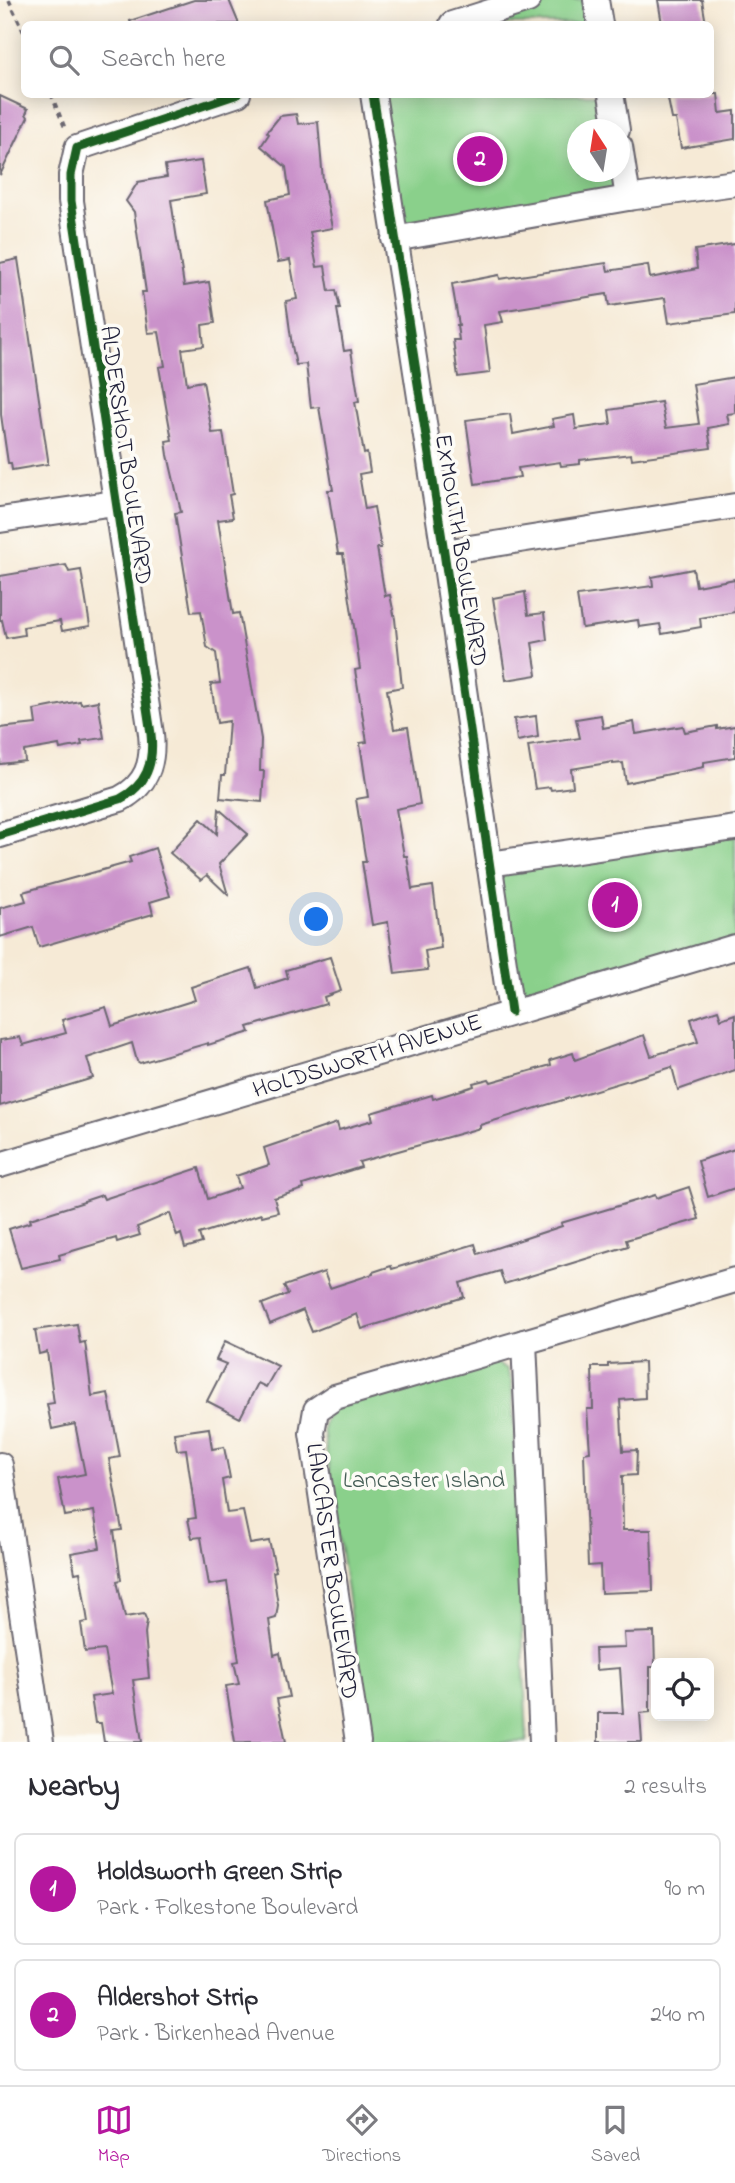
<!DOCTYPE html>
<html lang="en">
<head>
<meta charset="utf-8">
<style>
	body { margin:0; font-family:"Indie Flower",sans-serif; background:#f2f2f3; color:#2b2b33 }
	.controls { position:absolute; right:21px; bottom:21px; display:grid; overflow:hidden; border-radius:10px; box-shadow:0 4px 18px #0003 }
	.controls button { width:63px; height:63px; display:grid; place-items:center; padding:0; border:0; border-bottom:2px solid #e1e1e2; background:#fff; color:#2b2b33; font:35px sans-serif }
	.compass { position:absolute; left:567px; top:119px; width:63px; height:63px; border-radius:50%; background:#fff; box-shadow:0 4px 18px #0003; rotate:348deg }
	.you { position:absolute; left:317px; top:920px; width:24px; height:24px; margin:-18px; border:5px solid #fff; border-radius:50%; background:#1a73e8; box-shadow:0 0 0 10px #1a73e833 }
	.badge { display:grid; place-items:center; width:46px; height:46px; border-radius:50%; background:#b5179e; color:#fff; font-size:23px; font-weight:700 }
	.pin { position:absolute; translate:-50% -50%; border:4px solid #fff; box-shadow:0 2px 7px #0006 }
	.list { margin:0; padding:0; list-style:none }
	h2 { display:flex; justify-content:space-between; align-items:center; height:91px; margin:0; padding:0 28px; font-size:30px }
	h2 small { font-size:23px; font-weight:400; color:#7c7c81 }
	.list li { display:grid; grid-template-columns:46px 1fr auto; gap:21px; align-items:center; box-sizing:border-box; height:112px; margin:0 14px 14px; padding:0 14px; border:2px solid #e1e1e2; border-radius:10px }
	.list b { display:block; font-size:26px; white-space:nowrap }
	.list p { margin:0; font-size:23px; white-space:nowrap; color:#7c7c81 }
	.list em { font-size:23px; font-style:normal; color:#7c7c81 }
	.icon { flex:none; width:38px; height:38px; fill:none; stroke:currentColor; stroke-width:2; stroke-linecap:round; stroke-linejoin:round }
	.map { position:relative; flex:none; width:735px; height:1742px; overflow:hidden }
	.search { position:absolute; background:#fff; box-shadow:0 4px 18px #0003; left:21px; right:21px; top:21px; height:77px; display:flex; align-items:center; gap:18px; box-sizing:border-box; padding:0 24px; border-radius:10px; color:#7c7c81; font-size:26px }
	.sheet { height:343px; background:#fff }
	nav { display:flex; justify-content:space-around; align-items:center; box-sizing:border-box; height:98px; border-top:2px solid #e1e1e2; background:#fff; font-size:19px; color:#7c7c81 }
	nav a { display:grid; justify-items:center; gap:4px }
	nav .on { color:#b5179e }
	.map>svg:first-child { display:block }
	.green { fill:#8ad08b; stroke:#567963; stroke-width:2 }
	.building { fill:#ca92ca }
	.lines { fill:none; stroke-linecap:round; stroke-linejoin:round }
	.minor-casing { stroke:#6c6871; stroke-width:28 }
	.path { stroke:#6c6871; stroke-width:3.5; stroke-dasharray:5 5; stroke-linecap:butt }
	.minor { stroke:#fff; stroke-width:24 }
	.cycleway-casing { stroke:#fdfcf7; stroke-width:13 }
	.cycleway { stroke:#1b5e20; stroke-width:9 }
	.labels { text-anchor:middle; stroke-width:7; stroke-linejoin:round; paint-order:stroke }
	.street-label { font-size:24px; fill:#22223b; stroke:#fdfcf7 }
	.park-label { font-size:24px; fill:#465f57; stroke:#fdfcf7 }
</style>
</head>
<body>
<div class="map">
<svg width="735" height="1742" viewBox="0 0 735 1742">
	<rect width="100%" height="100%" fill="#fdfcf7"/>
	<filter id="ink" filterUnits="userSpaceOnUse"><feTurbulence type="fractalNoise" baseFrequency=".0143" numOctaves="2"/><feDisplacementMap in="SourceGraphic" scale="14" xChannelSelector="R" yChannelSelector="G"/><feConvolveMatrix kernelMatrix="1 2 1 2 8 2 1 2 1" color-interpolation-filters="sRGB"/></filter>
	<filter id="wash" filterUnits="userSpaceOnUse"><feTurbulence type="fractalNoise" baseFrequency=".00686" numOctaves="4" result="noise"/><feDisplacementMap in="SourceGraphic" scale="28" xChannelSelector="R" yChannelSelector="G"/><feGaussianBlur stdDeviation="1.57" result="paint"/><feColorMatrix in="noise" values="0 0 0 0 0 0 0 0 0 0 0 0 0 0 0 0 0 1.4 0 .05"/><feComposite in="paint" operator="in"/></filter>
	<g filter="url(#wash)">
		<rect width="100%" height="100%" fill="#f6ead6"/>
		<g class="green">
			<polygon points="528,0 596,0 600,24 452,24"/>
			<polygon points="373,95 611,95 617,129 578,130 578,172 620,172 628,198 394,239"/>
			<polygon points="735,828 735,947 511,1012 489,864"/>
			<polygon points="494,1362 507,1369 512,1382 527,1739 526,1742 369,1742 323,1429 327,1414 332,1408"/>
		</g>
		<g id="blocks">
			<g class="building">
				<polygon points="194,0 229,0 239,24 131,24 130,21"/>
				<polygon points="658,0 702,0 706,24 662,24"/>
				<polygon points="667,94 718,94 720,113 735,111 735,139 681,148 676,119 672,119"/>
				<polygon points="0,96 28,109 26,114 28,117 0,175"/>
				<polygon points="296,114 298,124 318,122 323,181 332,228 310,232 317,267 325,266 329,291 336,290 340,309 337,309 344,351 351,350 359,401 355,402 364,454 367,453 370,472 359,474 365,509 374,507 381,548 377,548 385,596 390,595 395,619 402,687 387,690 394,729 408,727 420,804 396,809 404,856 407,856 412,889 433,886 441,948 425,951 428,970 395,974 388,922 372,925 362,862 366,862 356,799 368,797 360,743 367,742 355,670 360,669 356,640 343,554 338,554 328,490 333,490 319,407 311,408 306,364 296,365 292,346 286,301 297,299 290,260 278,262 267,200 290,195 286,167 261,146 269,134 267,132 280,116"/>
				<polygon points="201,161 206,194 171,200 184,286 209,282 215,323 202,325 204,346 182,349 187,384 203,381 212,433 223,432 233,494 229,495 233,518 218,520 233,614 239,613 261,739 260,771 264,771 262,802 220,798 222,775 225,775 229,721 217,723 211,684 220,683 216,653 207,647 201,611 191,612 175,513 181,512 168,455 166,441 172,440 159,367 165,366 159,332 148,333 142,292 146,292 134,212 126,201 138,182 167,177 165,166"/>
				<polygon points="735,244 735,314 669,323 665,298 609,306 607,294 500,311 503,322 484,325 490,373 458,377 453,340 459,340 457,325 459,325 452,284 499,275 500,279 606,263 608,271 648,265 650,278 697,269 695,250"/>
				<polygon points="18,259 48,459 48,464 12,470 11,463 8,463 1,415 0,263"/>
				<polygon points="735,377 735,413 727,414 729,424 708,428 711,448 632,459 631,454 580,460 580,464 561,466 560,462 518,468 520,477 475,484 466,420 510,414 513,434 554,426 552,419 574,415 576,429 611,424 609,410 661,402 666,428 699,424 693,384"/>
				<polygon points="66,565 69,572 81,570 90,626 62,631 60,621 23,627 24,635 6,638 2,620 0,621 0,576"/>
				<polygon points="693,569 696,586 735,579 735,612 700,618 701,627 662,634 660,624 639,627 638,620 582,628 577,596 653,586 652,577"/>
				<polygon points="525,592 528,615 544,613 547,640 532,643 537,675 506,680 493,598"/>
				<polygon points="80,701 81,704 98,701 104,738 81,741 82,745 60,749 59,745 24,751 25,761 0,764 0,728 36,724 34,710"/>
				<polygon points="601,715 603,728 634,722 636,734 683,726 685,732 717,726 717,729 735,726 735,757 704,762 704,767 626,783 623,763 613,764 613,762 571,769 573,787 551,790 550,787 535,789 528,746 580,738 576,719"/>
				<polygon points="536,716 538,737 517,741 514,719"/>
				<polygon points="219,809 248,834 219,864 228,895 207,875 201,880 170,853 201,819 217,834"/>
				<polygon points="155,848 170,896 150,902 153,914 39,947 33,927 0,937 0,908 26,901 23,892 131,862 129,857"/>
				<polygon points="330,957 341,991 324,997 326,1004 248,1027 250,1032 208,1045 208,1043 140,1063 137,1061 132,1043 87,1058 93,1078 0,1106 0,1040 20,1037 23,1045 66,1033 62,1020 106,1007 112,1026 195,1000 191,987 251,968 257,988 288,978 286,970"/>
				<polygon points="718,1010 721,1019 735,1014 735,1070 678,1090 672,1067 480,1125 480,1128 359,1162 361,1167 303,1185 304,1189 274,1198 278,1212 262,1216 261,1214 199,1234 202,1243 185,1248 181,1234 177,1236 170,1213 137,1227 140,1235 117,1242 116,1238 59,1255 60,1259 21,1268 9,1229 31,1222 30,1219 84,1202 84,1201 102,1195 104,1199 199,1168 208,1199 240,1188 236,1176 269,1165 264,1148 337,1123 339,1130 373,1120 371,1113 432,1095 433,1099 474,1086 473,1083 489,1079 491,1082 551,1065 550,1060 573,1053 575,1060 644,1035 651,1056 698,1042 691,1019"/>
				<polygon points="735,1149 735,1188 708,1197 698,1161"/>
				<polygon points="689,1187 699,1219 626,1240 628,1246 504,1284 500,1271 460,1283 464,1297 362,1329 357,1314 312,1332 303,1310 270,1324 262,1304 288,1294 284,1286 324,1272 330,1288 373,1274 373,1272 391,1266 392,1269 475,1244 478,1254 562,1226 561,1223 655,1195 656,1198"/>
				<polygon points="77,1324 80,1343 85,1342 92,1396 108,1393 120,1457 109,1459 122,1530 114,1531 121,1580 117,1581 125,1617 144,1614 147,1621 145,1633 149,1678 133,1680 142,1742 104,1742 101,1723 95,1723 91,1697 112,1694 104,1650 85,1652 81,1623 88,1622 80,1572 75,1573 71,1553 100,1548 94,1511 65,1516 58,1479 85,1474 75,1424 52,1429 47,1404 54,1403 47,1352 39,1354 35,1330"/>
				<polygon points="225,1341 278,1366 266,1387 258,1383 240,1418 207,1401 226,1364 216,1360"/>
				<polygon points="644,1362 645,1398 620,1400 623,1451 637,1450 636,1475 622,1476 623,1530 651,1530 653,1591 601,1593 600,1565 588,1566 586,1514 584,1453 590,1452 587,1409 593,1409 592,1367 608,1367 608,1364"/>
				<polygon points="209,1428 212,1449 224,1447 230,1478 222,1480 227,1513 243,1511 250,1544 269,1541 276,1571 273,1572 278,1605 276,1618 269,1620 274,1655 280,1653 289,1697 277,1699 286,1742 235,1742 226,1686 239,1684 234,1662 239,1661 227,1582 209,1585 201,1537 192,1538 188,1519 196,1518 186,1449 177,1450 174,1433"/>
				<polygon points="654,1632 655,1667 650,1667 650,1712 640,1713 642,1742 598,1742 598,1713 623,1713 620,1668 596,1670 595,1649 625,1648 624,1633"/>
			</g>
		</g>
	</g>
	<g filter="url(#ink)">
		<use href="#blocks" fill-opacity="0" stroke="#6c6871" stroke-width="2"/>
		<g class="lines">
			<defs>
				<g id="minor">
					<polyline points="596,0 600,24"/>
					<polyline points="452,24 528,0"/>
					<polyline points="373,94 444,552 511,1012"/>
					<polyline points="611,94 617,130"/>
					<polyline points="620,147 628,198"/>
					<polyline points="394,239 628,198 735,183"/>
					<polyline points="0,520 114,503"/>
					<polyline points="444,552 735,506"/>
					<path d="M0 835 120 799C147 785 154 763 151 734L71 201V175L77 148 238 94"/>
					<polyline points="489,864 735,828"/>
					<polyline points="0,1165 735,947"/>
					<polyline points="0,1465 41,1742"/>
					<polyline points="358,1742 312,1433 316,1410 335,1397 524,1342"/>
					<polyline points="542,1742 524,1342 735,1280"/>
				</g>
			</defs>
			<use href="#minor" class="minor-casing"/>
			<g class="path">
				<polyline points="9,0 24,33"/>
				<polyline points="51,94 65,128"/>
			</g>
			<use href="#minor" class="minor"/>
			<defs>
				<g id="cycleway">
					<polyline points="373,94 444,552 511,1012"/>
					<path d="M0 835 120 799C147 785 154 763 151 734L71 201V175L77 148 238 94"/>
				</g>
			</defs>
			<use href="#cycleway" class="cycleway-casing"/>
			<use href="#cycleway" class="cycleway"/>
		</g>
	</g>
	<g class="labels">
		<g class="street-label">
			<text transform="translate(127 455) rotate(82)" y="8">ALDERSHOT BOULEVARD</text>
			<text transform="translate(462 550) rotate(81)" y="8">EXMOUTH BOULEVARD</text>
			<text transform="translate(367 1055) rotate(-17)" y="8">HOLDSWORTH AVENUE</text>
			<text transform="translate(333 1571) rotate(82)" y="8">LANCASTER BOULEVARD</text>
		</g>
		<g class="park-label">
			<text x="424" y="1487">Lancaster Island</text>
		</g>
	</g>
</svg>
<div class="controls">
<button><svg class="icon" aria-label="locate" viewBox="0 0 24 24"><circle cx="12" cy="12" r="6"/><path d="M12 2v4M12 18v4M2 12h4M18 12h4"/></svg></button>
</div>
<svg class="compass" viewBox="-18 -18 36 36"><path d="M0-13l5 13h-10z" fill="#e53935"/><path d="M0 13l5-13h-10z" fill="#7c7c81"/></svg>
<div class="you"></div>
<div class="pin badge" style="left:615px;top:905px">1</div>
<div class="pin badge" style="left:480px;top:159px">2</div>
<div class="search"><svg class="icon" aria-label="search" viewBox="0 0 24 24"><circle cx="10" cy="10" r="6"/><path d="M15 15l6 6"/></svg>Search here</div>
</div>
<section class="sheet">
<h2>Nearby<small>2 results</small></h2>
<ul class="list">
<li><span class="badge">1</span><div><b>Holdsworth Green Strip</b><p>Park · Folkestone Boulevard</p></div><em>90 m</em></li>
<li><span class="badge">2</span><div><b>Aldershot Strip</b><p>Park · Birkenhead Avenue</p></div><em>240 m</em></li>
</ul>
</section>
<nav>
<a class="on"><svg class="icon" aria-label="map" viewBox="0 0 24 24"><path d="M3 6l6-2 6 2 6-2v14l-6 2-6-2-6 2zM9 4v14M15 6v14"/></svg>Map</a>
<a><svg class="icon" aria-label="directions" viewBox="0 0 24 24"><path d="M12 3l9 9-9 9-9-9zM9 14v-3h6M13 9l2 2-2 2"/></svg>Directions</a>
<a><svg class="icon" aria-label="saved" viewBox="0 0 24 24"><path d="M7 4h10v16l-5-4-5 4z"/></svg>Saved</a>
</nav>
</body>
</html>
